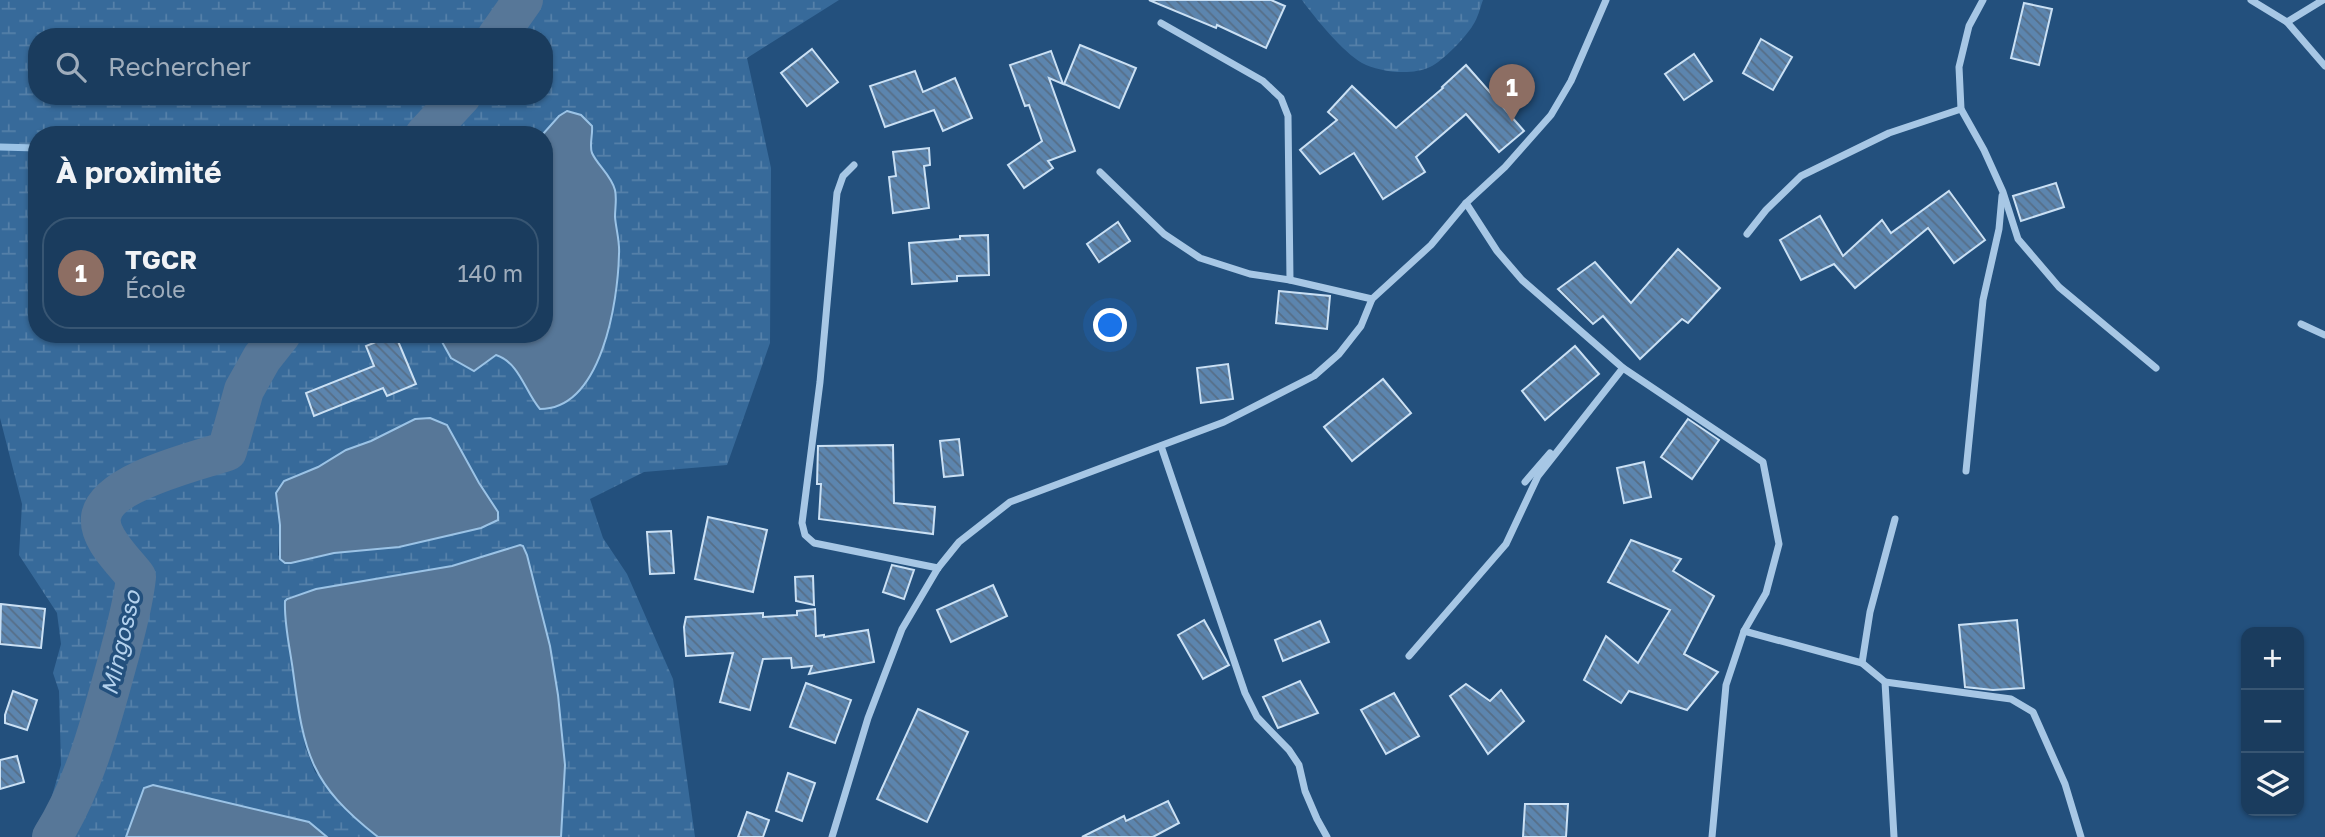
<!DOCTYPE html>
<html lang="fr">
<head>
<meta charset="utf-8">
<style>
	body { margin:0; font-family:"Golos Text",sans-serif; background:#234364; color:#f1f3f6 }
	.controls { position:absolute; right:21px; bottom:21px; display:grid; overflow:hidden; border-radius:14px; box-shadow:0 2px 5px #0004 }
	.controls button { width:63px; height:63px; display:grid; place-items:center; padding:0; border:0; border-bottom:2px solid #385673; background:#1a3c5e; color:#f1f3f6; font:35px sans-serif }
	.you { position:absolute; left:1111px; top:326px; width:24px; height:24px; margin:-18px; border:5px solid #fff; border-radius:50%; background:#1a73e8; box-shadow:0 0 0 10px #1a73e833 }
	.badge { display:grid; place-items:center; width:46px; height:46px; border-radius:50%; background:#f0c16b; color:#fff; font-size:23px; font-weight:700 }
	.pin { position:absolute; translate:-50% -58px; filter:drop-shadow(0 2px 4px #0008) }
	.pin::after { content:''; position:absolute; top:37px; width:24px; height:21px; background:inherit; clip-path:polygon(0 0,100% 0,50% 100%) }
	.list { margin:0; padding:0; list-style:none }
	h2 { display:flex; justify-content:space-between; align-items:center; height:91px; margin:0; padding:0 28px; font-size:30px }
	h2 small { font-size:23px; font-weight:400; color:#9fadbc }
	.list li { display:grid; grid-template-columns:46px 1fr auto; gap:21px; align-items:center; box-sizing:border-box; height:112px; margin:0 14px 14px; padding:0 14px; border:2px solid #385673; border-radius:28px }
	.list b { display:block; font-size:26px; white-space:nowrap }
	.list p { margin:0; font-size:23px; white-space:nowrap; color:#9fadbc }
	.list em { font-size:23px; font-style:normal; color:#9fadbc }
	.icon { flex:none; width:38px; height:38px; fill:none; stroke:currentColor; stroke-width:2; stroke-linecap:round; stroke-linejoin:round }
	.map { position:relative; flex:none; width:2325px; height:837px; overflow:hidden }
	.search { position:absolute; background:#1a3c5e; box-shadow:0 2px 5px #0004; left:28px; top:28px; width:525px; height:77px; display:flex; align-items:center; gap:18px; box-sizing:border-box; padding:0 24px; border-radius:28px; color:#9fadbc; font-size:26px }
	.panel { position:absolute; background:#1a3c5e; box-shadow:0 2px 5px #0004; left:28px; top:126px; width:525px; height:217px; border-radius:28px }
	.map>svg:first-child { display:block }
	.wetland { fill:url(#wetland-marsh); fill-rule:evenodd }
	.water { fill:#577798; stroke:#9bc3e6; stroke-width:2 }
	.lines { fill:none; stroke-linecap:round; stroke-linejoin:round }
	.stream { stroke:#9bc3e6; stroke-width:7 }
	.river { stroke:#577798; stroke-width:40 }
	.building { fill:url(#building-back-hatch); stroke:#cae0f4; stroke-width:2 }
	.minor { stroke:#a7c7e5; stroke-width:7 }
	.labels { text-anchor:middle; stroke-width:7; stroke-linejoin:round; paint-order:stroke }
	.water-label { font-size:23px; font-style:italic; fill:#b3d1ed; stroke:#23507d }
</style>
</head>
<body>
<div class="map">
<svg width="2325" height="837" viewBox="0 0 2325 837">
	<defs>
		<pattern id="wetland-marsh" width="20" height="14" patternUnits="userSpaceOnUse" patternTransform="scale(1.75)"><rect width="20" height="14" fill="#376a9a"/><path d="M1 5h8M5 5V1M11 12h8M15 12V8" fill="none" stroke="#5580a9"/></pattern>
		<pattern id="building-back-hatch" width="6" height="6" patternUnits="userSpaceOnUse" patternTransform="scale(1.75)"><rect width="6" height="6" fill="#5c85ae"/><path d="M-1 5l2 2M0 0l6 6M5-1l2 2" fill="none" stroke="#566e87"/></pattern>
	</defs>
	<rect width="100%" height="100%" fill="#23507d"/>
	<g class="wetland">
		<path d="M0 0H839L747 58 771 168 770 343 727 465 644 472 590 499 603 538 627 574 673 679 695 837H561L565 765 558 695 550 646 527 555 520 545 452 566 316 589 287 598 305 746 315 772 378 837H327L309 822 153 785 144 789 126 837H40L61 765 59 691 53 673 61 644 57 613 19 555 22 504 0 418ZM37 37H544V96H37ZM559 116 593 129 591 146 592 153 609 177 616 201 615 218 620 251 617 292 606 341 591 376 534 402C526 385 515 362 496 355L489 358 477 370 451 358 441 340 435 334H37V135H542ZM447 425 479 483 489 526 399 547 334 553 313 559 285 563 278 555 280 525 276 493 284 481 318 467 346 450 371 441Z"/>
		<path d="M1302 0H1483C1480 8 1478 18 1473 25 1466 37 1443 61 1430 67 1411 76 1379 72 1362 63 1344 53 1314 17 1302 0Z"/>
	</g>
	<g class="water">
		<path d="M567 111 581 115 592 126C593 135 589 145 592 153 598 166 611 175 615 190 617 199 615 208 615 217 616 229 620 242 619 254 618 301 602 409 540 409 525 392 520 363 496 355L474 371 451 358 441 340 435 334H544V135H542L559 116Z"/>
		<polygon points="430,418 447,425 479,483 498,512 498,520 481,528 399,547 334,553 291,563 285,563 280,559 280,525 276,493 284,481 318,467 346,450 371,441 415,419"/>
		<path d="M520 545 523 546 527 555 550 646 558 695 565 765 561 837H378C310 784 304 754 293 671 290 648 284 624 285 601L287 599 316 589 452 566Z"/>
		<polygon points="153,785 309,822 327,837 126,837 144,788"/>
	</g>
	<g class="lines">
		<polyline class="stream" points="0,147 37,148"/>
		<g class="river">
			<polyline points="497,37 523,0"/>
			<polyline points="425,135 461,96"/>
			<path d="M52 837C86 783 102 717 119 656 126 628 133 606 136 577 124 561 98 538 101 517 106 482 197 461 227 451L244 390 262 358 281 334"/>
		</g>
	</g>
	<g class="building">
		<polygon points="1149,0 1271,0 1285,6 1266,48 1217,25 1216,28"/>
		<polygon points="2024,3 2052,9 2039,65 2011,58"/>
		<polygon points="1761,39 1792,57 1773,90 1743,73"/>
		<polygon points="1080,45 1136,68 1119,108 1064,84"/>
		<polygon points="812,49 838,82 807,106 781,73"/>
		<polygon points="1051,51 1063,84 1049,78 1075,151 1048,161 1053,168 1024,188 1008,165 1042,141 1029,105 1025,106 1010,65"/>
		<polygon points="1694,54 1712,81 1684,100 1665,74"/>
		<polygon points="1466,65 1524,131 1499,152 1466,114 1416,157 1425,172 1383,199 1354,153 1320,174 1300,150 1337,120 1328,112 1352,86 1396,128 1443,88 1442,87"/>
		<polygon points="915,71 923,92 955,78 972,118 943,131 934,110 885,127 870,86"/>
		<polygon points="929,148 930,165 924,166 929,208 893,213 889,177 896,176 893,152"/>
		<polygon points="2056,183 2064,207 2021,221 2013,196"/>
		<polygon points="1949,191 1985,240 1954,263 1928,228 1855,288 1834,264 1801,280 1780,240 1820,216 1843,256 1882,220 1891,233"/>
		<polygon points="1118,222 1130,241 1099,262 1087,244"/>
		<polygon points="988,235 989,275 957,276 957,281 912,284 909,243 960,239 960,236"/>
		<polygon points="1678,249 1720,288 1688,323 1682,319 1640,359 1603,316 1593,324 1558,289 1595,262 1631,303"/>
		<polygon points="1279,291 1330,296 1327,329 1276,323"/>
		<polygon points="395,334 416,384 387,396 383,388 314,416 306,393 374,366 366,346"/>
		<polygon points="1575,346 1599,374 1545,420 1522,391"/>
		<polygon points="1228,364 1233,399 1201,403 1197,368"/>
		<polygon points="1383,379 1411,413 1352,461 1324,427"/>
		<polygon points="1688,419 1719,440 1692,479 1661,457"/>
		<polygon points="959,439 963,475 944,477 940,441"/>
		<polygon points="893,445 894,503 935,507 933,534 819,519 821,484 817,484 818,446"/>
		<polygon points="1644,462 1651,497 1624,503 1617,468"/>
		<polygon points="708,517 767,530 753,592 695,579"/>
		<polygon points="671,531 674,573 650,574 647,532"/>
		<polygon points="1631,540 1681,559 1673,571 1714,596 1684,654 1718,672 1687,710 1629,691 1621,703 1584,680 1606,636 1638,663 1670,610 1608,582"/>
		<polygon points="892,565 914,570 904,599 883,592"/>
		<polygon points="813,576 814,605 796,601 795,577"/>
		<polygon points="993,585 1007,616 951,642 937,610"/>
		<polygon points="1,604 45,609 41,648 0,644"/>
		<polygon points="815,609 816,636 824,635 824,637 868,630 874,662 809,674 812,666 792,668 791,658 763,659 750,710 720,702 733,653 686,656 684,627 686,617 763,613 763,617 797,615 797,611"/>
		<polygon points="1204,620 1229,665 1203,679 1178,635"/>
		<polygon points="2017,620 2024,688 1993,690 1965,687 1959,625"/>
		<polygon points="1320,621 1329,642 1283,661 1275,640"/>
		<polygon points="1300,681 1318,713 1278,728 1263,697"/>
		<polygon points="806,683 851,700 835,743 790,727"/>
		<polygon points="1466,684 1490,701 1501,690 1524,721 1488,754 1450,696"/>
		<polygon points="13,691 37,700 27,730 5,723 5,715"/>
		<polygon points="1394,693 1419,736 1386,754 1361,710"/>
		<polygon points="918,709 968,732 927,822 877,799"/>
		<polygon points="17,756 24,782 0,789 0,760"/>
		<polygon points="788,773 815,783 802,821 776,811"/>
		<polygon points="1168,801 1179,823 1153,837 1082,837 1124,816 1126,821"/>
		<polygon points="1525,804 1568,804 1566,837 1523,837"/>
		<polygon points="747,812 769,820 763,837 738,837"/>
	</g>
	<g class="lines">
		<g class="minor">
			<polyline points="1983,0 1969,26 1959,67 1961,109 1984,150 2003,192 2018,239 2059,287 2156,368"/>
			<polyline points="2251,0 2287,22 2323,0"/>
			<polyline points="2287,22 2325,66"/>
			<polyline points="1161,23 1263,81 1281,98 1288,116 1290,280"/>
			<polyline points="854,165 843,176 837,193 820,382 802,523 805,535 814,543 938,568"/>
			<polyline points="1100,172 1164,234 1200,258 1250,274 1290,280 1372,299"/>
			<polyline points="1466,203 1497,251 1522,280 1623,368 1763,462 1779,544 1766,593 1744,631 1726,685 1712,837"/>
			<polyline points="1747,234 1766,210 1801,176 1889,133 1961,109"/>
			<polyline points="2301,324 2325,335"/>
			<polyline points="1161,446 1245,693 1257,717 1289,750 1299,765 1305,791 1317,819 1327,837"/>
			<polyline points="1966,471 1983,300 1999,229 2002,196"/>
			<polyline points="1525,482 1550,453"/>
			<polyline points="1744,631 1862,663 1885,682 1894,837"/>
			<polyline points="1409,656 1506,544 1538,476 1623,368"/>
			<polyline points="1862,663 1870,612 1895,519"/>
			<polyline points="1885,682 2011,699 2033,712 2065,784 2081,837"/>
			<polyline points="832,837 868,718 902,629 938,568 959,542 1010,502 1224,422 1314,376 1339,354 1361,326 1372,299 1431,245 1466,203 1505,167 1551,115 1571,81 1606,0"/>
		</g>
	</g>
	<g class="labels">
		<g class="water-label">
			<text transform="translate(121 643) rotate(-77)" y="8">Mingosso</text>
		</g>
	</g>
</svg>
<div class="controls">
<button>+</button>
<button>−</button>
<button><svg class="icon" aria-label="layers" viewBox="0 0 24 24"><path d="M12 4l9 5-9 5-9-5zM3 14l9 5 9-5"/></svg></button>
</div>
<div class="you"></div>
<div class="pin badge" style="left:1512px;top:122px;background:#8d6e63">1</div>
<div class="search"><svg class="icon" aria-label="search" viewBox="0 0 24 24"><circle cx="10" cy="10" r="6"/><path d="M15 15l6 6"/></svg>Rechercher</div>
<section class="panel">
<h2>À proximité<small></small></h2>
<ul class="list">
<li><span class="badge" style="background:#8d6e63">1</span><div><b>TGCR</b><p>École</p></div><em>140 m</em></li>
</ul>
</section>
</div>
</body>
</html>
